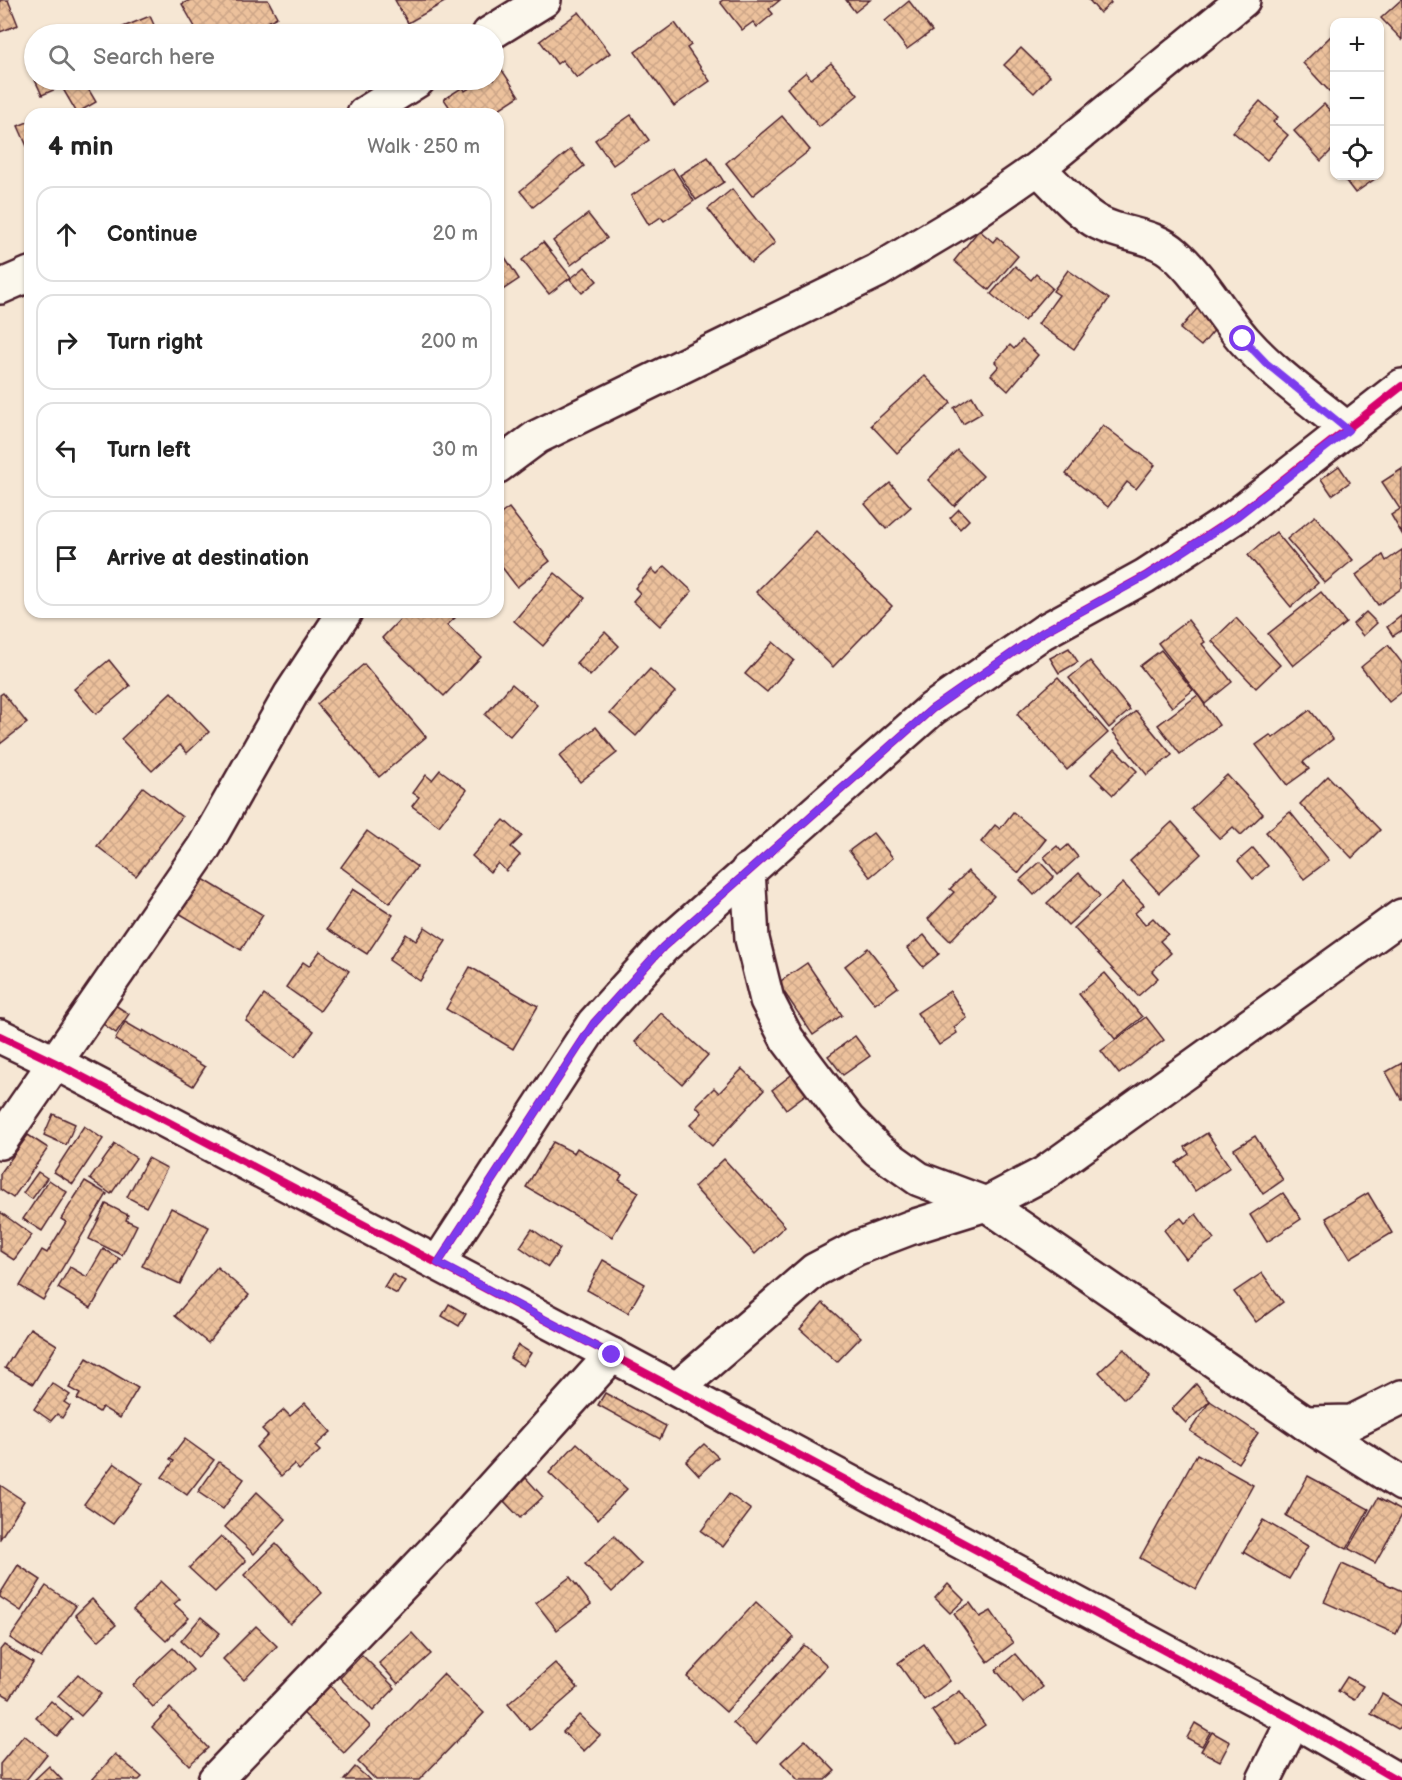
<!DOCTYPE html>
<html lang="en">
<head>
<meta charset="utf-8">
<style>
	body { margin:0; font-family:"Balsamiq Sans",sans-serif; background:#f2f2f2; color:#222 }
	.controls { position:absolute; right:18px; top:18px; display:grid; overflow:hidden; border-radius:12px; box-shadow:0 2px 4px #0004 }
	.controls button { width:54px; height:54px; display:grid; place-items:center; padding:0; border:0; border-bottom:2px solid #e0e0e0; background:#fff; color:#222; font:30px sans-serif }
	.stop { position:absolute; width:18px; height:18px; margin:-14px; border:4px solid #7c3aed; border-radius:50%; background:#fff }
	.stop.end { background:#7c3aed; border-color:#fff; box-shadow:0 2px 6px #0008 }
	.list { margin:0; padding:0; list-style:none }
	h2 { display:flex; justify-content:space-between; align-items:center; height:78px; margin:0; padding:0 24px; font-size:26px }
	h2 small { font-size:20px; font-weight:400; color:#767676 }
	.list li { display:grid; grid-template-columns:39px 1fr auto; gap:18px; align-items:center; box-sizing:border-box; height:96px; margin:0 12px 12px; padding:0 12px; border:2px solid #e0e0e0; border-radius:18px }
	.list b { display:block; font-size:22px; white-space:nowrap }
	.list em { font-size:20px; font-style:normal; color:#767676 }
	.icon { flex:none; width:33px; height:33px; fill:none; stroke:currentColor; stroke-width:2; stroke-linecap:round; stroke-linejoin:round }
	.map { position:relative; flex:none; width:1402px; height:1780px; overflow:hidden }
	.search { position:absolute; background:#fff; box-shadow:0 2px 4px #0004; left:24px; top:24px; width:480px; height:66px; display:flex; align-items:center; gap:15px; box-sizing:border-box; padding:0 21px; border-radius:33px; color:#767676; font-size:22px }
	.panel { position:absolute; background:#fff; box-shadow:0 2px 4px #0004; left:24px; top:108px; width:480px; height:510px; border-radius:18px }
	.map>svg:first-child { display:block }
	.building { fill:url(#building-cross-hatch); stroke:#4a1f2b; stroke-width:1.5 }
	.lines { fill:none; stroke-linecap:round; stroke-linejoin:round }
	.minor-casing { stroke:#4a1f2b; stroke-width:38 }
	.tertiary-casing { stroke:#4a1f2b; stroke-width:38 }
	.minor { stroke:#fbf7ec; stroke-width:33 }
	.tertiary { stroke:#fbf7ec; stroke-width:33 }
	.cycleway-casing { stroke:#fbf7ec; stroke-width:11 }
	.cycleway { stroke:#d6006c; stroke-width:8 }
	.route { stroke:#7c3aed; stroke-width:8 }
</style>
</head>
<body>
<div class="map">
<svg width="1402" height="1780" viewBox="0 0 1402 1780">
	<defs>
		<pattern id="building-cross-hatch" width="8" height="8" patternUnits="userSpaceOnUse" patternTransform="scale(1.5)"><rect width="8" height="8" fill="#ecc19c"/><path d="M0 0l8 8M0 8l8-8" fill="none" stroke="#cca587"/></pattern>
	</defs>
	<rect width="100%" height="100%" fill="#f6e7d4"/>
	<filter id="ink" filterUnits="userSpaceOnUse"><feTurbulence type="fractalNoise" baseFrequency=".0167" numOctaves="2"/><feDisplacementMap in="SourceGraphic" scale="12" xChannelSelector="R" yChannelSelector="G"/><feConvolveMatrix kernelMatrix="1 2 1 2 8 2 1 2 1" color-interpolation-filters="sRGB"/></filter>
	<g filter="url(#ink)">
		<g class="building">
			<polygon points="0,0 8,0 18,25 0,32"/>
			<polygon points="190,0 268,0 277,17 246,34 199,34 182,4"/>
			<polygon points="395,0 448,0 408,23"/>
			<polygon points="723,0 780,0 769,9 773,14 757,27 753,22 742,30 720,2"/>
			<polygon points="846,0 870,0 855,12"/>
			<polygon points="1089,0 1109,0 1111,3 1100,13"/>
			<polygon points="1401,0 1402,0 1402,40 1381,18"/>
			<polygon points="909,1 932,31 907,49 885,21"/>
			<polygon points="579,12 610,53 577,78 562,60 557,64 540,41"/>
			<polygon points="150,16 158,34 106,34"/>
			<polygon points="675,23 691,45 687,48 710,81 674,106 635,52"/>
			<polygon points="1334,33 1334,87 1330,92 1303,63"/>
			<polygon points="1021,48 1050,76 1034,93 1004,65"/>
			<polygon points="831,63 858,95 819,127 787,88 806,72 811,79"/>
			<polygon points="498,64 519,96 491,114 454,114 444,99 463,87 465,91 482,80 494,80 494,67"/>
			<polygon points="35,80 76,80 42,95"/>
			<polygon points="81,80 83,80 96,102 77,113 63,89"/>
			<polygon points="1260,101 1278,117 1273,122 1288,135 1267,160 1233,132"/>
			<polygon points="1324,104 1334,115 1334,148 1321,161 1294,131"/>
			<polygon points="631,115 649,140 613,165 595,140"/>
			<polygon points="782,116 810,150 752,196 726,163"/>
			<polygon points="30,121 30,153 18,126"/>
			<polygon points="571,149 584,166 533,207 520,191"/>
			<polygon points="708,157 724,182 696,200 680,175"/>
			<polygon points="673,168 694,201 664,221 661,217 649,225 631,196"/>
			<polygon points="1342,176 1379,176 1355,193"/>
			<polygon points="732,189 775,243 751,263 708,209"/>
			<polygon points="588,214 607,238 571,265 553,241"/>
			<polygon points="979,230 993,242 997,237 1018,256 989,290 954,261"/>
			<polygon points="543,242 571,277 549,294 522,260"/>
			<polygon points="503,254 519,279 498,293 498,258"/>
			<polygon points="1015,266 1031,280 1036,274 1052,288 1024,321 991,294"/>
			<polygon points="585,267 597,281 582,293 570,279"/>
			<polygon points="1068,270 1109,299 1074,349 1038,324 1059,295 1053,291"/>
			<polygon points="1201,304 1222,321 1201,346 1180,329"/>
			<polygon points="1022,340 1038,355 1008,391 991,375 999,366 995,362 1010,345 1014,349"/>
			<polygon points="925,376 951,403 897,453 871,425"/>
			<polygon points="972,396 982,413 963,424 954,408"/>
			<polygon points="1103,425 1155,465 1136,489 1127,482 1108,507 1066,474"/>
			<polygon points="957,450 983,476 954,506 928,480"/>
			<polygon points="1339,466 1350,482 1332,495 1321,479"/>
			<polygon points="1402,469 1402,534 1391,515 1400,509 1382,482"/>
			<polygon points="890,483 911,507 886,529 865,504"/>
			<polygon points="509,508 550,561 517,587 498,562 498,516"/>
			<polygon points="959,509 969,520 960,529 950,518"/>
			<polygon points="1315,516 1353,560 1325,583 1287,539"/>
			<polygon points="816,531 892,606 833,667 756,592"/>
			<polygon points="1276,532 1318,583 1291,607 1248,555"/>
			<polygon points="1402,550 1402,588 1378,605 1356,575 1383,555 1386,561"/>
			<polygon points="665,566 692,591 660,626 633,601 640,593 635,588 652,569 657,574"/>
			<polygon points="555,573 585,598 543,646 514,621"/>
			<polygon points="1321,592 1346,623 1293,666 1268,634"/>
			<polygon points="407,612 449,612 455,618 447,625 481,657 444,696 382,638"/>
			<polygon points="1366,612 1377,623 1363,636 1353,624"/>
			<polygon points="1401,616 1402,630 1393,636 1387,627"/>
			<polygon points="1236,618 1280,665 1256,688 1212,641"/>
			<polygon points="1188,620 1205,642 1202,644 1232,682 1205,704 1158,643"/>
			<polygon points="605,632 619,646 590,676 576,663"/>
			<polygon points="773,642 794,660 767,692 745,674"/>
			<polygon points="1388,645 1402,663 1402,692 1389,702 1361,667"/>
			<polygon points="1069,648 1078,662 1059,673 1050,658"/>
			<polygon points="1161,650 1193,690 1172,707 1140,666"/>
			<polygon points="109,660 130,686 96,714 74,689"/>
			<polygon points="1090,661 1130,710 1109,728 1069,678"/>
			<polygon points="364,664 426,737 379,777 317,704"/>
			<polygon points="650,669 675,692 636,736 610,713"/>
			<polygon points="1058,677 1108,733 1067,770 1017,714"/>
			<polygon points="512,684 537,705 510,736 485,715"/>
			<polygon points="171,692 209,732 187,753 180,745 152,771 121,739"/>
			<polygon points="3,693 27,723 0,744 0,695"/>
			<polygon points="1198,695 1219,725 1180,754 1158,725"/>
			<polygon points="1310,710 1333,739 1303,762 1309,769 1287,785 1256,745 1270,735 1273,738"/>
			<polygon points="1136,711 1172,755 1147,775 1112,731"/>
			<polygon points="596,727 617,753 580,782 559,756"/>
			<polygon points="1115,749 1137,771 1113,795 1091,774"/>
			<polygon points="440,770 467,790 439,826 412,806 419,797 413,793 426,775 432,780"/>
			<polygon points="1227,775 1263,814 1241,835 1233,827 1220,839 1191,809"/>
			<polygon points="1328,776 1380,830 1352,858 1300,804"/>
			<polygon points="143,787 182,817 136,876 97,846"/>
			<polygon points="1013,812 1046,839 1019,873 981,842 995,825 1000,829"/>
			<polygon points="1290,812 1329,860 1304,879 1266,832"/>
			<polygon points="504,820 522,836 511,847 520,855 506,871 498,863 490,872 472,856"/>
			<polygon points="1172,822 1201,854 1159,893 1130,861"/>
			<polygon points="367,831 417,867 390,903 341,867"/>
			<polygon points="873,833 893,858 870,877 849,851"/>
			<polygon points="1068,845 1078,857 1058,875 1044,857 1057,846 1061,851"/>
			<polygon points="1253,848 1268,866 1253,879 1238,861"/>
			<polygon points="1040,862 1054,877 1034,895 1020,880"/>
			<polygon points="968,871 994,896 950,941 928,919 954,892 950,889"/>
			<polygon points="1079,873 1100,896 1068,925 1047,903"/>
			<polygon points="198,876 263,915 241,950 177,912"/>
			<polygon points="1123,883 1144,905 1135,913 1145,925 1153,918 1168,934 1160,941 1171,953 1152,971 1158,978 1138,996 1074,928"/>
			<polygon points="353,889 393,915 367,954 327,929"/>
			<polygon points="425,927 446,941 420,981 389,960 406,934 416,941"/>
			<polygon points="924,935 939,954 923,967 907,948"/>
			<polygon points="868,948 898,987 875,1004 845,966"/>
			<polygon points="320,951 349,971 320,1011 286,987 303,962 309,966"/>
			<polygon points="807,963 842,1015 813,1035 778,983"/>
			<polygon points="470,967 538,1006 513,1049 446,1009"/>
			<polygon points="1105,973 1142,1017 1115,1039 1079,994"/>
			<polygon points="950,991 967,1018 954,1027 957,1033 939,1045 917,1013"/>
			<polygon points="264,995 314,1031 295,1057 246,1021"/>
			<polygon points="115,1005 129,1014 116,1033 103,1024"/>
			<polygon points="661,1013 708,1055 682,1084 635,1042"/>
			<polygon points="1146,1017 1164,1040 1119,1074 1101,1051"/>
			<polygon points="125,1022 142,1032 143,1030 205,1067 193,1086 115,1040"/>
			<polygon points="855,1036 870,1056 843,1075 828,1056"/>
			<polygon points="1402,1063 1402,1099 1401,1099 1386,1072"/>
			<polygon points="742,1069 764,1090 712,1146 690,1125 702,1113 696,1106 714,1088 719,1093"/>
			<polygon points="799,1069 814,1088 786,1109 772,1090"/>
			<polygon points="53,1114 75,1124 66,1145 44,1135"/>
			<polygon points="84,1126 103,1139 73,1184 54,1172"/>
			<polygon points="1207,1133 1230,1167 1195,1191 1176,1163 1189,1154 1185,1147"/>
			<polygon points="28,1135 48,1148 13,1198 0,1189 0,1174"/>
			<polygon points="1255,1136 1283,1180 1263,1194 1234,1149"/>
			<polygon points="553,1142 574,1153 577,1148 622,1175 619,1180 639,1192 612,1237 526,1187"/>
			<polygon points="115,1144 136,1158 111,1194 90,1179"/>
			<polygon points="148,1158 167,1168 146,1207 127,1197"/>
			<polygon points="724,1159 785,1226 755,1254 694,1187"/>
			<polygon points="38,1172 47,1178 32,1199 23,1193"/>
			<polygon points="49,1180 67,1192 42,1231 23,1219"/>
			<polygon points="85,1181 107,1194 43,1300 20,1286 42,1250 47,1253 66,1222 61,1219"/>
			<polygon points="1283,1193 1301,1219 1267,1242 1250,1215"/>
			<polygon points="1368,1193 1392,1233 1350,1258 1326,1218"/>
			<polygon points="106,1204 128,1215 126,1220 137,1225 122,1255 89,1239"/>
			<polygon points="171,1208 209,1227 180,1284 142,1266"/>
			<polygon points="0,1212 32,1235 14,1260 0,1251"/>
			<polygon points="1196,1214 1214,1239 1186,1259 1164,1230 1181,1218 1185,1223"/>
			<polygon points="532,1229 560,1249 548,1267 520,1247"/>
			<polygon points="103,1249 120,1259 91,1308 58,1288 70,1267 87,1277"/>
			<polygon points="603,1260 645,1284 628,1313 587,1290"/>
			<polygon points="217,1267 249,1295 208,1343 175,1316"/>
			<polygon points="1262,1273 1283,1302 1256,1322 1234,1292"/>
			<polygon points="392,1274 405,1281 397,1294 384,1287"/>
			<polygon points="823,1303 861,1337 837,1362 800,1329"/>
			<polygon points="449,1304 466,1314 459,1326 442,1316"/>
			<polygon points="30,1328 57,1345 33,1384 5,1368"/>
			<polygon points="518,1345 531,1353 523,1366 510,1358"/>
			<polygon points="1124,1349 1149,1377 1124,1399 1099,1372"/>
			<polygon points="87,1358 138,1388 120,1418 102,1407 99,1412 77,1399 80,1394 69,1388"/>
			<polygon points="52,1383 70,1395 64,1402 70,1406 62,1418 57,1414 51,1421 34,1409"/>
			<polygon points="1196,1384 1210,1401 1186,1423 1172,1409"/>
			<polygon points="605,1393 666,1426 660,1439 598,1405"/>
			<polygon points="1210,1401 1258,1433 1238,1463 1190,1431"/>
			<polygon points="305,1403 331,1432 315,1446 320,1451 299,1470 294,1464 281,1476 256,1447 268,1435 262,1429 284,1410 290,1416"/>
			<polygon points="185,1439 214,1460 187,1495 162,1477 174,1461 170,1459"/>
			<polygon points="577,1443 627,1489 598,1519 549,1473"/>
			<polygon points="704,1444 718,1457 699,1475 686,1461"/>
			<polygon points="1197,1454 1253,1485 1196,1589 1140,1558"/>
			<polygon points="219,1462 244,1479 223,1509 198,1492"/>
			<polygon points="114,1463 143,1484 113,1524 84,1504"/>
			<polygon points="1308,1476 1369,1509 1347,1549 1286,1516"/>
			<polygon points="526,1478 543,1497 520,1518 503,1500"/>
			<polygon points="0,1485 24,1501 0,1539"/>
			<polygon points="257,1492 286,1519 254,1554 225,1527"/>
			<polygon points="729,1494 751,1510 723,1547 701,1531"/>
			<polygon points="1378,1498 1402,1511 1402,1515 1375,1563 1349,1549"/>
			<polygon points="1263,1520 1308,1546 1289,1579 1243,1552"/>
			<polygon points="221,1536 246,1561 215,1592 189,1568"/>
			<polygon points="614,1536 641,1564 612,1592 585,1564"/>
			<polygon points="276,1544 322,1593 290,1624 244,1575"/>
			<polygon points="1342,1564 1402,1591 1402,1621 1396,1634 1324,1602"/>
			<polygon points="18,1565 41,1580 21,1611 0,1597 0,1594"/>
			<polygon points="570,1577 591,1604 557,1630 536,1603"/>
			<polygon points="161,1581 180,1599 174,1604 189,1618 166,1641 133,1610"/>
			<polygon points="948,1584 964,1600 950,1613 935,1598"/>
			<polygon points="46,1586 76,1606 41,1658 10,1638"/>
			<polygon points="92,1599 116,1625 98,1641 75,1615"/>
			<polygon points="756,1602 794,1637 726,1712 687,1677"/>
			<polygon points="970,1603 980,1617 991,1611 1013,1643 988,1662 954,1614"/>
			<polygon points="201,1617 220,1633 198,1657 181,1641"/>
			<polygon points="256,1626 277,1646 244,1680 223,1659"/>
			<polygon points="412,1633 431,1654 398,1684 379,1663"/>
			<polygon points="924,1644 950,1681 924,1700 898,1663"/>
			<polygon points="4,1645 33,1663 10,1698 0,1692 0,1650"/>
			<polygon points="804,1645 827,1665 756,1744 733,1723"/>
			<polygon points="173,1648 193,1670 153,1707 133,1685"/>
			<polygon points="1015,1654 1043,1687 1023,1703 996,1670"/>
			<polygon points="362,1655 395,1688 373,1711 340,1678"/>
			<polygon points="555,1663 578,1688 530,1730 508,1704"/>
			<polygon points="78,1674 101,1694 81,1716 58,1696"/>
			<polygon points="443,1674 484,1713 419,1780 376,1780 358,1762"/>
			<polygon points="1347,1677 1363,1686 1354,1700 1338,1691"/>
			<polygon points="327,1683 370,1726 344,1753 299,1709"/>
			<polygon points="960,1691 985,1725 956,1745 932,1711"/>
			<polygon points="1382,1694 1402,1706 1402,1723 1398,1729 1371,1714"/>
			<polygon points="51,1701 72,1719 57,1736 36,1718"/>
			<polygon points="170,1708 208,1748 189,1765 152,1727"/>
			<polygon points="579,1715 600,1735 584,1751 563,1732"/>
			<polygon points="1195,1723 1210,1732 1202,1746 1187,1738"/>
			<polygon points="1212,1732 1230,1742 1220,1761 1201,1751"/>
			<polygon points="24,1735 47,1754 26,1780 0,1780 0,1764"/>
			<polygon points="805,1740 835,1771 825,1780 798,1780 781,1762"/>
			<polygon points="115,1754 142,1777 139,1780 92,1780"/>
			<polygon points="49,1766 62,1780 34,1780"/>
			<polygon points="355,1767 370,1780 344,1780"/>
		</g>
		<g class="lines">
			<defs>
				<g id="minor">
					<polyline points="489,34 544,0"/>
					<polyline points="364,114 418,80"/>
					<path d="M1038 168C1055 184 1078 212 1099 223 1124 236 1153 234 1175 254 1202 278 1220 313 1244 340 1274 374 1313 401 1348 430"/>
					<polyline points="0,287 30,274"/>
					<polyline points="498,466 537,437 877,271 969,216 1038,168 1243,0"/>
					<polyline points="748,870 752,939 767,1000 787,1039 848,1120 878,1150 919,1179 986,1204 1305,1423 1402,1484"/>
					<polyline points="0,1142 204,847 291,694 345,612"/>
					<polyline points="438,1263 594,1023 663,947 932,709 1043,632 1145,576 1235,517 1402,386"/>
					<polyline points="677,1389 815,1270 857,1248 912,1227 986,1204 1045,1173 1402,916"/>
					<polyline points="1305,1423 1352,1422 1402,1397"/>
					<polyline points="215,1780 454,1530 612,1355"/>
					<polyline points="1264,1780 1294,1720"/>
				</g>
				<polyline id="tertiary" points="0,1036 54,1062 612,1355 1294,1720 1397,1780"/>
			</defs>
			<use href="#minor" class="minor-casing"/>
			<use href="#tertiary" class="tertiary-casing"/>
			<use href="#minor" class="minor"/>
			<use href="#tertiary" class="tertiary"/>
			<defs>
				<g id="cycleway">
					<polyline points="0,1036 54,1062 612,1355 1294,1720 1397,1780"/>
					<polyline points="438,1263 594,1023 663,947 932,709 1043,632 1145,576 1235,517 1402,386"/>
				</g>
			</defs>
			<use href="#cycleway" class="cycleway-casing"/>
			<use href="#cycleway" class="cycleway"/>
		</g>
	</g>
	<g class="lines" filter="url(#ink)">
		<polyline class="route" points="612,1355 438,1263 594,1023 663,947 932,709 1043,632 1146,576 1236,517 1348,430 1266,363 1243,339"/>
	</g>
</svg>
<div class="controls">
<button>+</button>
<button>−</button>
<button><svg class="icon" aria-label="locate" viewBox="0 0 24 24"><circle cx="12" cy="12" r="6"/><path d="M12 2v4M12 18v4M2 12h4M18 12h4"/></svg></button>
</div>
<div class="stop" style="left:1243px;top:339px"></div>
<div class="stop end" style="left:612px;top:1355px"></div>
<div class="search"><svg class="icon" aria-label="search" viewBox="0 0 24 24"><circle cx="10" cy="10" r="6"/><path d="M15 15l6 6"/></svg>Search here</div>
<section class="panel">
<h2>4 min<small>Walk · 250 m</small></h2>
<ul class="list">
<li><svg class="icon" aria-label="ahead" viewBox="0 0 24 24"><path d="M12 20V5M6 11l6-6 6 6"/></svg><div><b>Continue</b></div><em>20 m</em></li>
<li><svg class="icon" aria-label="right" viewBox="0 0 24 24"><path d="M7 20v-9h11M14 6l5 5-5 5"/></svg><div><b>Turn right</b></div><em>200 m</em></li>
<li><svg class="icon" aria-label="left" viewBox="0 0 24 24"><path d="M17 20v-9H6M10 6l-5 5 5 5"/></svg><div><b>Turn left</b></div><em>30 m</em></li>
<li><svg class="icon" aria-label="arrive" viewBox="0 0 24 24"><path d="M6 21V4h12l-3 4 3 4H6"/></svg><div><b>Arrive at destination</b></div></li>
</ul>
</section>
</div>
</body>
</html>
